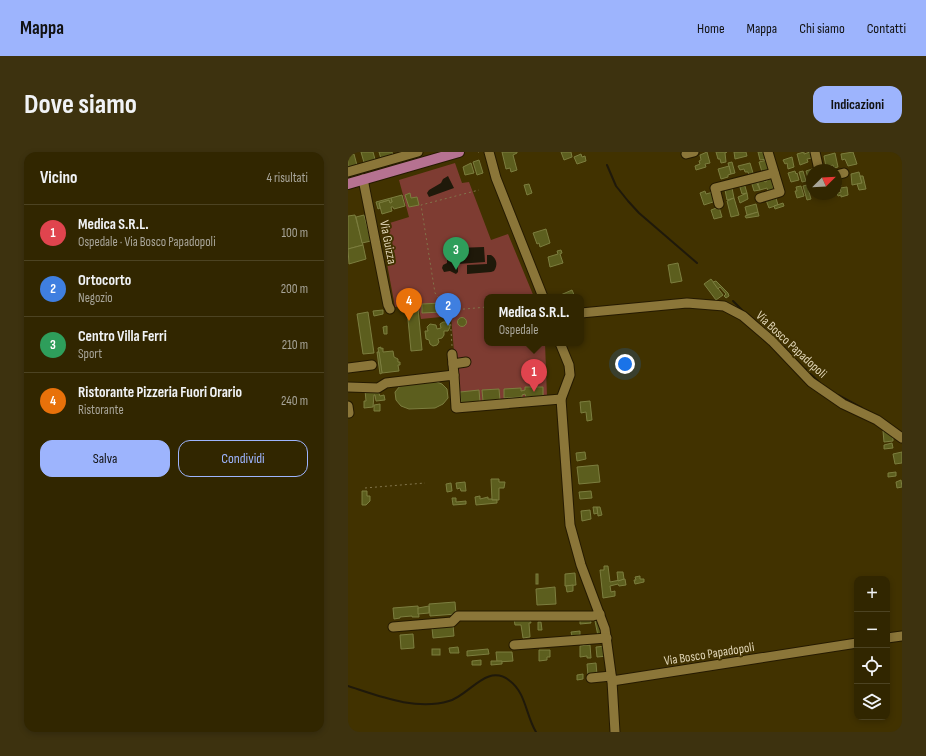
<!DOCTYPE html>
<html lang="it">
<head>
<meta charset="utf-8">
<style>
	body { margin:0; font-family:"Sofia Sans Condensed",sans-serif; background:#3d320f; color:#f1f3f6 }
	.controls { position:absolute; right:12px; bottom:12px; display:grid; overflow:hidden; border-radius:8px; box-shadow:0 2px 6px #0003 }
	.controls button { width:36px; height:36px; display:grid; place-items:center; padding:0; border:0; border-bottom:1px solid #4c4322; background:#312600; color:#f1f3f6; font:20px sans-serif }
	.compass { position:absolute; left:458px; top:12px; width:36px; height:36px; border-radius:50%; background:#312600; box-shadow:0 2px 6px #0003; rotate:66deg }
	.you { position:absolute; left:277px; top:212px; width:14px; height:14px; margin:-10px; border:3px solid #fff; border-radius:50%; background:#1a73e8; box-shadow:0 0 0 6px #1a73e833 }
	.badge { display:grid; place-items:center; width:26px; height:26px; border-radius:50%; background:#9db4fd; color:#fff; font-size:13px; font-weight:700 }
	.pin { position:absolute; translate:-50% -33px; filter:drop-shadow(0 1px 2px #0008) }
	.pin::after { content:''; position:absolute; top:21px; width:14px; height:12px; background:inherit; clip-path:polygon(0 0,100% 0,50% 100%) }
	.popup { position:absolute; left:136px; top:142px; width:100px; height:52px; box-sizing:border-box; display:grid; place-content:center; border-radius:8px; background:#312600; filter:drop-shadow(0 1px 3px #0005); font-size:13px; white-space:nowrap; color:#a8a599 }
	.popup b { font-size:15px; color:#f1f3f6 }
	.popup::after { content:''; position:absolute; left:50%; top:100%; margin-left:-8px; border:8px solid transparent; border-top-color:#312600 }
	.list { margin:0; padding:0; list-style:none }
	h2 { display:flex; justify-content:space-between; align-items:center; height:52px; margin:0; padding:0 16px; font-size:17px }
	h2 small { font-size:13px; font-weight:400; color:#a8a599 }
	.list li { display:grid; grid-template-columns:26px 1fr auto; gap:12px; align-items:center; box-sizing:border-box; height:56px; padding:0 16px; border-top:1px solid #4c4322 }
	.list b { display:block; font-size:15px; white-space:nowrap }
	.list p { margin:0; font-size:13px; white-space:nowrap; color:#a8a599 }
	.list em { font-size:13px; font-style:normal; color:#a8a599 }
	.actions { display:flex; gap:8px; padding:12px 16px }
	.actions a { flex:1; padding:9px 0; border:1px solid #9db4fd; border-radius:12px; text-align:center; font-size:14px; color:#9db4fd }
	.actions .main { background:#9db4fd; color:#111 }
	.icon { flex:none; width:22px; height:22px; fill:none; stroke:currentColor; stroke-width:2; stroke-linecap:round; stroke-linejoin:round }
	.map { position:relative; flex:none; width:554px; height:580px; overflow:hidden; border-radius:12px }
	header { display:flex; align-items:center; gap:24px; box-sizing:border-box; height:56px; padding:0 20px; background:#9db4fd; color:#111 }
	header strong { font-size:19px }
	nav { display:flex; gap:22px; margin-inline-start:auto; font-size:14px }
	.intro { display:flex; align-items:center; justify-content:space-between; box-sizing:border-box; height:96px; padding:0 24px }
	h1 { margin:0; font-size:28px }
	.button { padding:10px 18px; border-radius:12px; background:#9db4fd; color:#111; font-size:14px; font-weight:700 }
	main { display:flex; gap:24px; padding:0 24px }
	aside { flex:1; background:#312600; border-radius:12px; box-shadow:0 2px 6px #0003 }
	.map>svg:first-child { display:block }
	.green { fill:#7e3c32 }
	.water { fill:#1f190a }
	.lines { fill:none; stroke-linecap:round; stroke-linejoin:round }
	.stream { stroke:#1f190a; stroke-width:2 }
	.building { fill:#5c5e1e; stroke:#7c7e3f }
	.minor-casing { stroke:#251a00; stroke-width:11 }
	.major-casing { stroke:#251a00; stroke-width:12 }
	.path { stroke:#82754b; stroke-width:1; stroke-dasharray:2 3; stroke-linecap:butt }
	.minor { stroke:#8b7639; stroke-width:9 }
	.major { stroke:#b67291; stroke-width:10 }
	.labels { text-anchor:middle; stroke-width:4; stroke-linejoin:round; paint-order:stroke }
	.street-label { font-size:13px; fill:#e0d5b6; stroke:#413200 }
</style>
</head>
<body>
<header>
<strong>Mappa</strong>
<nav><a>Home</a><a>Mappa</a><a>Chi siamo</a><a>Contatti</a></nav>
</header>
<div class="intro"><h1>Dove siamo</h1><a class="button">Indicazioni</a></div>
<main>
<aside>
<h2>Vicino<small>4 risultati</small></h2>
<ul class="list">
<li><span class="badge" style="background:#e0444e">1</span><div><b>Medica S.R.L.</b><p>Ospedale · Via Bosco Papadopoli</p></div><em>100 m</em></li>
<li><span class="badge" style="background:#3f7fe0">2</span><div><b>Ortocorto</b><p>Negozio</p></div><em>200 m</em></li>
<li><span class="badge" style="background:#2e9e5b">3</span><div><b>Centro Villa Ferri</b><p>Sport</p></div><em>210 m</em></li>
<li><span class="badge" style="background:#e8710a">4</span><div><b>Ristorante Pizzeria Fuori Orario</b><p>Ristorante</p></div><em>240 m</em></li>
</ul>
<div class="actions"><a class="main">Salva</a><a>Condividi</a></div>
</aside>
<div class="map">
<svg width="554" height="580" viewBox="0 0 554 580">
	<rect width="100%" height="100%" fill="#413200"/>
	<polygon class="green" points="107,11 114,31 121,30 143,88 160,82 186,145 139,145 139,191 197,191 199,244 111,259 103,164 73,167 70,152 47,155 32,74 61,65 51,28"/>
	<g class="water">
		<polygon points="100,24 106,36 81,45 79,41 81,38 93,31 95,27"/>
		<polygon points="136,95 137,110 110,112 109,96"/>
		<path d="M139 103H143C149 107 150 113 146 119L143 120 119 122V113L139 112Z"/>
		<polygon points="102,105 105,105 107,112 110,115 110,120 108,122 102,119 96,120 94,116 95,113 99,111 99,107"/>
	</g>
	<g class="lines">
		<g class="stream">
			<polyline points="259,13 268,34 280,49 291,61 349,111"/>
			<polyline points="385,149 396,160"/>
			<polyline points="457,217 472,231"/>
			<polyline points="490,243 514,256"/>
			<path d="M0 534C31 544 68 559 101 549 121 544 139 510 162 529 178 541 178 564 188 580"/>
		</g>
	</g>
	<g class="building">
		<polygon points="13,0 25,0 28,11 17,14"/>
		<polygon points="31,0 44,0 46,6 34,10"/>
		<polygon points="154,0 169,0 169,1 165,3 169,18 163,20 162,16 158,17"/>
		<polygon points="213,0 223,0 224,5 216,8"/>
		<polygon points="359,0 362,11 357,12 358,15 348,18 347,14 352,12 351,9 353,8 352,3"/>
		<polygon points="368,0 379,0 377,1 378,10 373,11 372,7 370,7"/>
		<polygon points="386,0 398,0 399,4 387,7"/>
		<polygon points="410,0 417,0 419,7 412,8"/>
		<polygon points="456,0 456,2 462,0 464,6 459,7 460,10 452,13 449,2"/>
		<polygon points="505,0 509,12 500,14 497,7 494,8 493,2"/>
		<polygon points="487,1 490,15 486,16 485,13 478,15 476,4"/>
		<polygon points="6,2 10,17 0,20 0,3"/>
		<polygon points="233,2 234,5 237,4 238,9 229,12 226,5"/>
		<polygon points="444,5 446,15 440,17 439,11 437,12 435,8"/>
		<polygon points="131,8 135,21 129,23 125,10"/>
		<polygon points="419,8 422,18 414,20 411,10"/>
		<polygon points="384,10 387,21 383,22 380,11"/>
		<polygon points="123,11 126,21 117,23 115,15"/>
		<polygon points="402,11 405,21 401,23 400,20 397,20 396,17 392,18 390,14"/>
		<polygon points="381,14 383,22 380,23 380,25 373,27 370,17"/>
		<polygon points="467,16 468,18 464,18 464,25 460,26 458,19"/>
		<polygon points="447,19 448,22 449,21 451,28 443,30 440,21"/>
		<polygon points="455,19 458,29 454,30 451,20"/>
		<polygon points="511,20 514,31 504,33 503,22"/>
		<polygon points="490,23 493,34 488,35 488,24"/>
		<polygon points="512,24 515,24 518,37 511,38 509,32 514,31"/>
		<polygon points="423,25 426,39 420,40 419,36 412,38 410,31 408,31 416,28 417,30 419,29 418,26"/>
		<polygon points="407,27 412,38 406,39 403,29"/>
		<polygon points="396,31 399,41 394,42 391,32"/>
		<polygon points="181,32 184,41 179,43 176,33"/>
		<polygon points="459,33 463,47 459,48 455,34"/>
		<polygon points="453,34 456,44 449,46 447,39 449,39 448,35"/>
		<polygon points="499,35 500,43 493,45 493,43 490,44 489,41 493,40 492,36"/>
		<polygon points="384,36 386,46 379,48 377,38"/>
		<polygon points="357,39 358,42 365,40 368,49 356,53 352,41"/>
		<polygon points="62,41 63,46 69,45 71,53 61,55 57,43"/>
		<polygon points="399,41 400,47 392,51 390,45"/>
		<polygon points="54,43 57,54 46,57 45,55 43,55 44,59 34,62 31,51 41,48 42,51 44,50 43,46"/>
		<polygon points="43,46 44,50 42,51 41,48 31,51 32,56 30,57 28,50"/>
		<polygon points="386,46 391,63 383,65 379,49"/>
		<polygon points="423,46 423,48 428,46 430,53 421,56 418,48"/>
		<polygon points="435,51 436,54 427,57 426,54"/>
		<polygon points="408,52 410,60 399,63 397,55"/>
		<polygon points="371,55 374,65 366,67 363,58"/>
		<polygon points="410,60 411,64 398,66 397,64"/>
		<polygon points="7,63 15,93 0,97 0,64"/>
		<polygon points="16,63 23,89 14,91 8,65"/>
		<polygon points="198,77 202,91 192,95 191,91 189,92 185,81"/>
		<polygon points="15,93 18,107 1,112 0,97"/>
		<polygon points="213,98 214,101 212,102 215,111 202,115 200,105 210,102 209,99"/>
		<polygon points="330,111 334,129 323,131 320,113"/>
		<polygon points="363,127 375,143 368,148 356,132"/>
		<polygon points="368,129 380,141 381,144 378,146 376,144 378,142 372,135 370,137 365,130"/>
		<polygon points="224,138 227,145 208,145"/>
		<polygon points="93,151 93,160 74,161 74,152"/>
		<polygon points="70,156 74,198 63,199 59,157"/>
		<polygon points="35,158 35,162 26,164 25,159"/>
		<polygon points="20,160 26,201 15,202 9,162"/>
		<circle cx="114" cy="170" r="4.5"/>
		<polygon points="95,170 98,170 101,172 102,175 100,179 96,179 96,183 94,186 90,187 91,190 89,193 85,194 82,192 81,188 78,187 77,179 80,179 79,175 82,172 88,173 89,177 93,176 92,172"/>
		<polygon points="39,174 39,182 36,182 35,175"/>
		<polygon points="33,195 33,197 35,196 35,200 45,199 46,205 50,207 50,210 52,210 52,213 50,213 51,219 34,221 30,196"/>
		<polygon points="29,200 31,200 34,221 32,222"/>
		<polygon points="86,229 94,232 99,237 100,246 95,252 87,256 61,257 53,254 48,248 47,240 52,234 59,231"/>
		<polygon points="177,235 195,235 195,244 178,245 177,242 174,243 174,245 156,246 156,237 173,236 173,239 177,238"/>
		<polygon points="151,237 152,248 135,249 134,238"/>
		<polygon points="17,238 30,239 32,244 36,243 37,248 28,249 27,243 26,243 25,255 16,256 16,249 18,249"/>
		<polygon points="131,238 132,250 113,251 112,240"/>
		<polygon points="242,249 244,268 239,269 238,260 233,261 232,250"/>
		<polygon points="32,252 32,259 26,259 26,253"/>
		<polygon points="542,278 545,282 545,289 536,290 535,279"/>
		<polygon points="544,291 545,296 536,297 536,293"/>
		<polygon points="237,300 238,307 229,309 228,301"/>
		<polygon points="554,300 554,311 547,312 545,302"/>
		<polygon points="250,313 252,330 231,332 229,315"/>
		<polygon points="548,320 548,324 540,325 540,321"/>
		<polygon points="143,327 151,327 151,330 157,330 156,336 151,336 151,348 144,348"/>
		<polygon points="553,328 554,335 549,336 548,330"/>
		<polygon points="117,330 118,339 113,339 112,336 109,337 108,331"/>
		<polygon points="103,331 104,339 99,340 98,332"/>
		<polygon points="14,339 19,339 19,344 22,344 22,349 18,353 14,353"/>
		<polygon points="243,339 244,346 232,347 231,340"/>
		<polygon points="132,344 132,347 140,345 140,347 144,347 144,348 149,348 149,351 128,353 127,345"/>
		<polygon points="104,346 108,346 108,350 118,349 118,352 105,353"/>
		<polygon points="245,355 249,355 250,361 246,362"/>
		<polygon points="249,355 252,355 254,363 250,364"/>
		<polygon points="242,358 243,367 234,369 233,359"/>
		<polygon points="256,414 260,414 262,430 277,427 278,433 271,434 270,432 262,434 263,440 267,439 267,444 255,446 252,418 256,418"/>
		<polygon points="269,420 275,420 276,427 270,429"/>
		<polygon points="227,421 228,433 217,434 217,422"/>
		<rect x="188" y="422" width="2" height="10"/>
		<polygon points="292,424 292,427 296,427 296,430 287,432 286,428 288,428 287,425"/>
		<polygon points="225,433 225,439 219,440 218,434"/>
		<polygon points="207,435 208,452 189,453 188,437"/>
		<polygon points="107,450 108,462 82,464 81,452"/>
		<polygon points="70,454 71,465 64,465 64,464 52,465 52,466 46,467 45,456"/>
		<polygon points="81,454 81,461 70,462 70,456"/>
		<polygon points="232,466 242,466 243,471 232,472"/>
		<polygon points="166,467 182,467 183,471 181,471 182,485 175,486 173,473 167,473"/>
		<polygon points="247,469 252,469 254,483 250,484"/>
		<polygon points="190,470 193,470 194,478 190,478"/>
		<polygon points="105,473 106,484 85,486 84,476"/>
		<polygon points="232,479 232,483 224,484 223,480"/>
		<polygon points="65,482 66,496 53,497 52,483"/>
		<polygon points="239,493 242,493 243,506 239,506 239,504 232,505 232,494"/>
		<polygon points="258,494 260,504 249,505 248,495"/>
		<polygon points="110,495 111,501 102,501 101,496"/>
		<rect x="84" y="497" width="8" height="6"/>
		<polygon points="140,497 141,502 119,504 119,499"/>
		<polygon points="191,498 202,498 202,505 199,505 199,508 191,509"/>
		<polygon points="148,500 164,500 165,509 149,510"/>
		<polygon points="133,508 133,513 124,513 124,509"/>
		<polygon points="143,509 154,509 154,512 143,513"/>
		<polygon points="248,511 249,523 240,524 239,512"/>
		<polygon points="235,522 235,527 229,528 229,523"/>
	</g>
	<g class="lines">
		<defs>
			<g id="minor">
				<polyline points="141,0 148,26 195,145"/>
				<polyline points="467,0 471,18"/>
				<polyline points="338,2 346,0"/>
				<polyline points="0,20 70,0"/>
				<polyline points="488,23 496,21"/>
				<polyline points="15,27 40,153 42,157"/>
				<polyline points="412,46 432,40 420,0"/>
				<polyline points="371,52 367,36 426,21"/>
				<polyline points="233,161 339,151 376,154 395,164 424,189 463,230 495,252 529,268 554,286"/>
				<polyline points="212,191 221,213 222,223 213,247 222,373 233,413 257,477 264,529 267,580"/>
				<polyline points="104,202 106,223"/>
				<polyline points="105,212 118,210"/>
				<polyline points="0,216 24,213"/>
				<polyline points="0,235 30,236 38,231 106,223 108,256 213,247"/>
				<polyline points="0,254 1,261"/>
				<polyline points="45,475 104,470 110,464 245,464 252,462"/>
				<polyline points="539,486 554,484"/>
				<polyline points="166,493 259,486"/>
				<polyline points="243,526 263,524"/>
				<polyline points="264,529 509,491"/>
			</g>
			<polyline id="major" points="0,32 111,0"/>
		</defs>
		<use href="#minor" class="minor-casing"/>
		<use href="#major" class="major-casing"/>
		<g class="path">
			<polyline points="130,0 131,0"/>
			<circle cx="100" cy="157" r="4.5"/>
			<polyline points="97,154 87,141 73,53 131,38"/>
			<polyline points="105,158 139,155"/>
			<polyline points="102,162 104,194"/>
			<polyline points="17,336 77,331"/>
		</g>
		<use href="#minor" class="minor"/>
		<use href="#major" class="major"/>
	</g>
	<g class="labels">
		<g class="street-label">
			<text transform="translate(41 90) rotate(79)" y="5">Via Guizza</text>
			<text transform="translate(444 192) rotate(43)" y="5">Via Bosco Papadopoli</text>
			<text transform="translate(361 501) rotate(-9)" y="5">Via Bosco Papadopoli</text>
		</g>
	</g>
</svg>
<div class="controls">
<button>+</button>
<button>−</button>
<button><svg class="icon" aria-label="locate" viewBox="0 0 24 24"><circle cx="12" cy="12" r="6"/><path d="M12 2v4M12 18v4M2 12h4M18 12h4"/></svg></button>
<button><svg class="icon" aria-label="layers" viewBox="0 0 24 24"><path d="M12 4l9 5-9 5-9-5zM3 14l9 5 9-5"/></svg></button>
</div>
<svg class="compass" viewBox="-18 -18 36 36"><path d="M0-13l5 13h-10z" fill="#e53935"/><path d="M0 13l5-13h-10z" fill="#a8a599"/></svg>
<div class="you"></div>
<div class="pin badge" style="left:186px;top:240px;background:#e0444e">1</div>
<div class="popup"><b>Medica S.R.L.</b>Ospedale</div>
<div class="pin badge" style="left:100px;top:174px;background:#3f7fe0">2</div>
<div class="pin badge" style="left:108px;top:118px;background:#2e9e5b">3</div>
<div class="pin badge" style="left:61px;top:169px;background:#e8710a">4</div>
</div>
</main>
</body>
</html>
